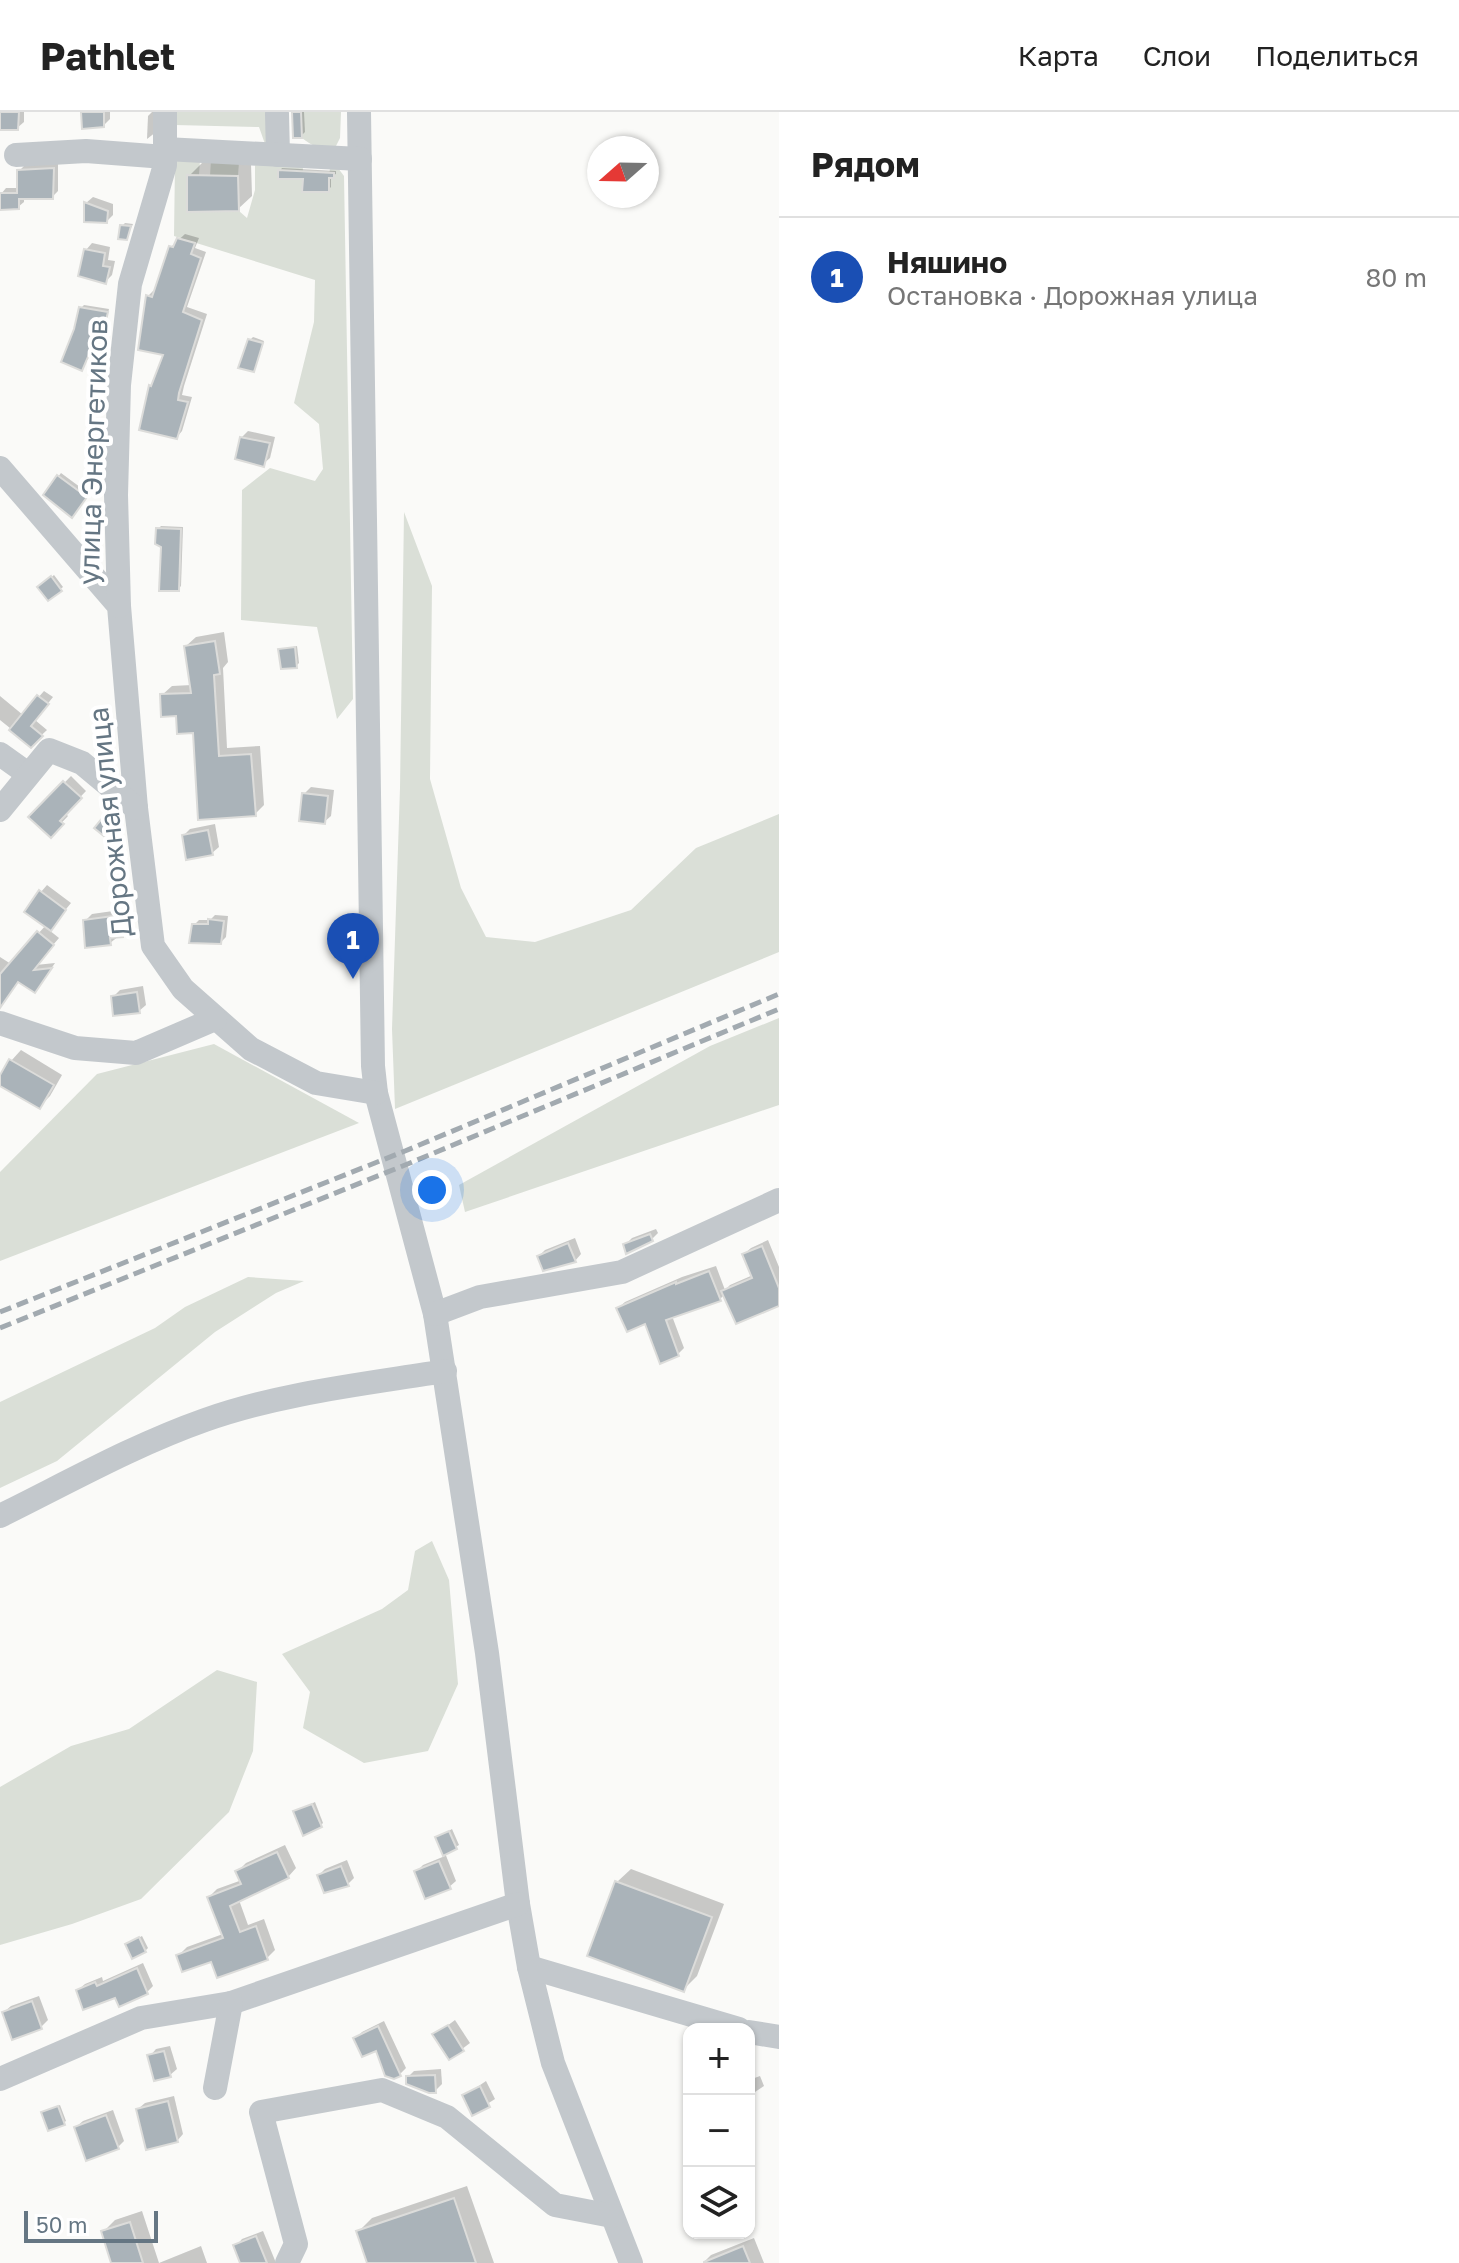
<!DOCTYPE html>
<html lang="ru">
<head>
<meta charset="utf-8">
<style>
	body { margin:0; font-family:"Golos Text",sans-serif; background:#f6f6f6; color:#222 }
	.controls { position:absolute; right:24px; bottom:24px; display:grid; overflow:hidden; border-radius:16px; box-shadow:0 2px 6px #0004 }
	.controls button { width:72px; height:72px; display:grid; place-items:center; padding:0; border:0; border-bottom:2px solid #e0e0e0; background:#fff; color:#222; font:40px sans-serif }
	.compass { position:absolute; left:587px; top:24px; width:72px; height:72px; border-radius:50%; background:#fff; box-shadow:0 2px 6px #0004; rotate:250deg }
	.scale { position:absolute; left:24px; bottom:20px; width:134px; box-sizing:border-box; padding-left:8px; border:4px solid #657683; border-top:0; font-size:22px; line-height:28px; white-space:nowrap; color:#657683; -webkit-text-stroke:6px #fff; paint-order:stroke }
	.you { position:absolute; left:432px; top:1078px; width:28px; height:28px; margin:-20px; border:6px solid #fff; border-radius:50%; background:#1a73e8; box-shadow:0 0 0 12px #1a73e833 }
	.badge { display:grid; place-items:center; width:52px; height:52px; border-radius:50%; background:#0f766e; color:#fff; font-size:26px; font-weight:700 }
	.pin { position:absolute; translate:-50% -66px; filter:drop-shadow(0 2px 4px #0008) }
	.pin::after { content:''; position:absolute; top:42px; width:28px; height:24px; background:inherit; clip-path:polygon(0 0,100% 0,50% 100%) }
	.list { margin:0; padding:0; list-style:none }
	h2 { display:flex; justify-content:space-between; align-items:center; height:104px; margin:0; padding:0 32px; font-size:34px }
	h2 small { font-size:26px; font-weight:400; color:#767676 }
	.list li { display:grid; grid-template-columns:52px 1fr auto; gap:24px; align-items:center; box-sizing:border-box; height:120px; padding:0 32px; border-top:2px solid #e0e0e0 }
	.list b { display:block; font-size:30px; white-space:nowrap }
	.list p { margin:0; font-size:26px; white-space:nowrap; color:#767676 }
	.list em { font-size:26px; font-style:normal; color:#767676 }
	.icon { flex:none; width:44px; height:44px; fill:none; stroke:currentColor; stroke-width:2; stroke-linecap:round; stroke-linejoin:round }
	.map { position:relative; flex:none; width:779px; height:2151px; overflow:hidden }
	header { display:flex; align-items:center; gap:48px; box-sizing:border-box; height:112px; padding:0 40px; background:#fff; border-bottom:2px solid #e0e0e0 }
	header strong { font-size:38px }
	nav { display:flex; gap:44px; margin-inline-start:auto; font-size:28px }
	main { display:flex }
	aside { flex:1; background:#fff }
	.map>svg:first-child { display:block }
	.green { fill:#dadfd7 }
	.shadow { fill:#0003 }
	.building { fill:#aab3b9; stroke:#dcdcda; stroke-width:2 }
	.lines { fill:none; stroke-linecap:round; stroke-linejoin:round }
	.minor { stroke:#c3c8cc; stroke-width:24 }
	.rail { stroke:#a2aab0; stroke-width:5; stroke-dasharray:12 6; stroke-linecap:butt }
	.labels { text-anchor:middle; stroke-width:8; stroke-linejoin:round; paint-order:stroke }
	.street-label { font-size:28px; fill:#657683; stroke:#fff }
</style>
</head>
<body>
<header>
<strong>Pathlet</strong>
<nav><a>Карта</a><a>Слои</a><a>Поделиться</a></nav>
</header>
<main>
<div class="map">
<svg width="779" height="2151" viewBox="0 0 779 2151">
	<rect width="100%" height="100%" fill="#fafaf8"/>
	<g class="green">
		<polygon points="175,0 282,0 273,26 265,32 259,15 175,13"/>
		<path d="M301 0H341L340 26 336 34C321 38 314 35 302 26Z"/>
		<polygon points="181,46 200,48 199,63 187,64 187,100 239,99 247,106 255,78 255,51 303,54 302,79 328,80 330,55 338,56 344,64 353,587 337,607 317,515 241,508 242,378 270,356 315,369 323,357 319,312 294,291 314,210 315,168 174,124 175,51"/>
		<polygon points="211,48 239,49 238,64 210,64"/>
		<polygon points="404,400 432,474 430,667 461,776 486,825 535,830 631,798 696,736 779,702 779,840 395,997 392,917 400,676"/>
		<polygon points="779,906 779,993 465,1100 459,1073 710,934"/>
		<polygon points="214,932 359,1011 0,1149 0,1060 97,962"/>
		<polygon points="248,1165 304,1169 276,1181 215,1220 57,1349 0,1376 0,1290 155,1216 185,1195"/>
		<polygon points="432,1429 449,1468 458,1572 428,1639 364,1651 303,1616 310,1580 282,1542 382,1497 408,1478 415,1439"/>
		<polygon points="217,1558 257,1570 253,1639 229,1700 141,1787 72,1812 0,1833 0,1675 71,1634 129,1617"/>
	</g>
	<g class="shadow">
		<polygon points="0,0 24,0 24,10 17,16 0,16"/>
		<polygon points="83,0 110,0 110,7 103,14"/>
		<polygon points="152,0 156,0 156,20 147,27 148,4"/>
		<polygon points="294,0 304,0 305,20 301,24"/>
		<polygon points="58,51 58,79 52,85 24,85 24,90 18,95 1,82 6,76 19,76 19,59 25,53"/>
		<polygon points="202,51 251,51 252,84 238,97 189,64"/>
		<polygon points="282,56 336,59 336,62 331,64 331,75 328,78 305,65 280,59"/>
		<polygon points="93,85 113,92 113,103 107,109 86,108 86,91"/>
		<polygon points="125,111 133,112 126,126 122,114"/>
		<polygon points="185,122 199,126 195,136 206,140 187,195 207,202 184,274 182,283 192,285 182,319 177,325 166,241 148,184 153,179 156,179 171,135"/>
		<polygon points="92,131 110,135 108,148 115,149 112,163 105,170 86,138"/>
		<polygon points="84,193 109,197 105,215 100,217 84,254 81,196"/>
		<polygon points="253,225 264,229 253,258 250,228"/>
		<polygon points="248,319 275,325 270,346 263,352 241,326"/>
		<polygon points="61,361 88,381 74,401 45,382"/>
		<polygon points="161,414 183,415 181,474 178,477 163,434 158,417"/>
		<polygon points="54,463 63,475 48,487 42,473"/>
		<polygon points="224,520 228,550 223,556 227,636 260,634 264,693 255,702 195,619 162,583 172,574 192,573 186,534 196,525"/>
		<polygon points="297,534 299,551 296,554 280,538"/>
		<polygon points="44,579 53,585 35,608 47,618 31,633 0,608 0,584 23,603"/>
		<polygon points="71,664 86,679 65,701 68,704 50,723 31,705"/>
		<polygon points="311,675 334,678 331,704 324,710 304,682"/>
		<polygon points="108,703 121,713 110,726 97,716"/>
		<polygon points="215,712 219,735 212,741 184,723 190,717"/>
		<polygon points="47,773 71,791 49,818 59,826 36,853 55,851 40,873 19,868 4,889 0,886 0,845 11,852 46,813 41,780"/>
		<polygon points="127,797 128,817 110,831 85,809 92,802"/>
		<polygon points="215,803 228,804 226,825 221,830 194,813 199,808 210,808"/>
		<polygon points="143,874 146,893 139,899 113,885 120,878"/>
		<polygon points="21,938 62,963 50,984 40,994 0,972 11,949"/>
		<polygon points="656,1117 658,1121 651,1128 625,1133 632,1126"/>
		<polygon points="575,1126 581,1142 575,1149 539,1144 545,1138"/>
		<polygon points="768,1128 779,1155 779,1191 725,1182 720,1187 672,1204 684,1236 678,1242 646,1209 618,1196 625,1190 682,1165 716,1154 725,1178 730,1173 753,1163 744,1142 751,1136"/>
		<polygon points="315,1690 323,1711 320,1714 295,1700"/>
		<polygon points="452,1717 459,1733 445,1741 456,1769 449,1775 416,1760 423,1753 445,1744 437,1726"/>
		<polygon points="285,1733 296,1756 288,1765 239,1788 248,1813 264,1807 275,1838 267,1846 212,1848 179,1843 187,1835 223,1822 209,1785 217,1777 242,1768 238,1759 246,1751"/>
		<polygon points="347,1748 354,1766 348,1772 319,1763 325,1757"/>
		<polygon points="631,1757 724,1792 697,1864 683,1878 617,1770"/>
		<polygon points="142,1824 148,1836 145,1839 127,1832"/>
		<polygon points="143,1851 153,1874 147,1880 78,1878 85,1872 102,1865 103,1869"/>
		<polygon points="39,1884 48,1908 41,1915 4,1900 11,1894"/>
		<polygon points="455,1908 470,1931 450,1946 435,1923"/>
		<polygon points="384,1909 406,1956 400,1962 377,1936 356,1926 362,1920"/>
		<polygon points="170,1934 177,1957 170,1963 150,1944 156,1937"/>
		<polygon points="441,1957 442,1972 435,1979 408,1965 414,1959"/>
		<polygon points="760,1964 764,1974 749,1984 749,1968"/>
		<polygon points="486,1969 495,1987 473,2001 464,1984"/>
		<polygon points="174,1984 183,2022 177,2029 138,1997 145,1991"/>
		<polygon points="60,1993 66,2009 63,2011 43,2001"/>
		<polygon points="113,1998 124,2029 118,2035 76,2015 83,2009"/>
		<polygon points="467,2074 494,2151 369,2151 358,2120 372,2106"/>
		<polygon points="142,2099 159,2151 201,2134 207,2151 113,2151 103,2120 115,2108"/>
		<polygon points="263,2119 276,2151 243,2151 236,2134 242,2127"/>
		<polygon points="754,2126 764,2151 703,2151 711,2143"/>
	</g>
	<g class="building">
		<polygon points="0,0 19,0 18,18 0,18"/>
		<polygon points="81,0 104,0 104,15 82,17"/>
		<polygon points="292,0 301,0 302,26 293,26"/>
		<polygon points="54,56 53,87 19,87 19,97 0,98 0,81 17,81 17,58"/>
		<polygon points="278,58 334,61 334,66 329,66 329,80 302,80 303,67 278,67"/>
		<polygon points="187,63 238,64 239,99 187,100"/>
		<polygon points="84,90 108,99 107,111 84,110"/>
		<polygon points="120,113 131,114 127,128 118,127"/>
		<polygon points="177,126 195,131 191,142 201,146 183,200 202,208 179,281 178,288 188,290 177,327 139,318 149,273 151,274 163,243 138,238 146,183 152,185 169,134 173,135"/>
		<polygon points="84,137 105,141 103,154 110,155 106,172 78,164"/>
		<polygon points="79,195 108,200 103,220 99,219 82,259 61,250 74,217"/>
		<polygon points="248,227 263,231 254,260 238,256"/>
		<polygon points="240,325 270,331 264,355 235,347"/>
		<polygon points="57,363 87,385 72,406 43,383"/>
		<polygon points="156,416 181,417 179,479 159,479 161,435 155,432"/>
		<polygon points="51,464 62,479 48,489 37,475"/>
		<polygon points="215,529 220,562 214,563 219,644 251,642 256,704 198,708 193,621 177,622 176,604 161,605 160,582 191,581 184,534"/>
		<polygon points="295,535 297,556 281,557 278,537"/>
		<polygon points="37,583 49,592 31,614 43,624 31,636 9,618"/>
		<polygon points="63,669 82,686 60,709 64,712 51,726 28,705"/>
		<polygon points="302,681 328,684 325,712 299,709"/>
		<polygon points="104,704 120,717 110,729 94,716"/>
		<polygon points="208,718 213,743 186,748 182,723"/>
		<polygon points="39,778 66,798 51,819 24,800"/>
		<polygon points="121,803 123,825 110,826 111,833 85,836 83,808"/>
		<polygon points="208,807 224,809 221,832 189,831 192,812 208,812"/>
		<polygon points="37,819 54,833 34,858 52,856 35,881 18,870 0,896 0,862"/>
		<polygon points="137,880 140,901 113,904 111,884"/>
		<polygon points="9,947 54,973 40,997 0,974 0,963"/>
		<polygon points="650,1122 653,1129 626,1142 623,1132"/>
		<polygon points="568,1131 576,1150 543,1159 537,1144"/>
		<polygon points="762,1134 779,1176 779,1194 736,1212 721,1179 752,1166 742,1142"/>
		<polygon points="709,1159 721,1189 666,1208 679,1244 660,1252 645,1212 627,1220 616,1196 676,1170 676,1172"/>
		<polygon points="312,1692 322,1715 303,1724 293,1699"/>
		<polygon points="449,1719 457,1737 443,1744 435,1725"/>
		<polygon points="277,1740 289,1766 230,1794 240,1820 256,1814 268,1848 217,1866 211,1850 182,1860 176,1843 223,1826 207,1785 241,1772 235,1759"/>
		<polygon points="439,1749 451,1777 425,1787 414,1759"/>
		<polygon points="341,1754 349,1774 324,1781 317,1763"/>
		<polygon points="615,1769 712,1805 684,1880 587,1844"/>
		<polygon points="139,1825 146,1840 132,1847 125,1832"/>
		<polygon points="137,1856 148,1882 119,1895 115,1886 83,1898 76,1878 95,1870 97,1874"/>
		<polygon points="32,1889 42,1917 12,1928 2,1900"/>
		<polygon points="448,1913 464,1939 449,1948 432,1922"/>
		<polygon points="378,1914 401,1964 394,1967 385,1964 376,1939 362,1945 353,1926"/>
		<polygon points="164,1939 171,1965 154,1969 147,1943"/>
		<polygon points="435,1963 436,1981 429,1981 406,1972 406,1964"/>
		<polygon points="480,1974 490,1995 472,2004 462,1983"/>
		<polygon points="168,1989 178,2030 146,2038 136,1997"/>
		<polygon points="58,1994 65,2013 48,2019 41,2000"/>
		<polygon points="106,2003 119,2037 86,2049 74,2015"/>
		<polygon points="454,2086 476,2151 367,2151 356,2119"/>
		<polygon points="130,2110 143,2151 111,2151 101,2119"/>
		<polygon points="256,2124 267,2151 240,2151 233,2133"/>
		<polygon points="743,2134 750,2151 704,2151 704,2150"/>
	</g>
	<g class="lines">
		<g class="minor">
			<polyline points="359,0 373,954 376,981 435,1202 487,1541 518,1792 529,1855 553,1951 631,2151"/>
			<polyline points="277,2 278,43"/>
			<polyline points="165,37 360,47"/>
			<polyline points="16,43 86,39 165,45"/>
			<polyline points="0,356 119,494 136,696 153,834 183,877 251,937 316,971 376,981"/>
			<polyline points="119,494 116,383 119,273 130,172 165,53 165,0"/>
			<polyline points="0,642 28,662"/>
			<polyline points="0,698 49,638 82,651 136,696"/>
			<polyline points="0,911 75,936 136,941 215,907"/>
			<polyline points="435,1202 480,1185 622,1160 779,1088"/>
			<path d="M0 1404C67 1371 134 1333 205 1308 281 1281 365 1272 445 1259"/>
			<polyline points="529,1855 739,1917"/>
			<polyline points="749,1920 779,1925"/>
			<polyline points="0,1967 141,1906 231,1891 518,1792"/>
			<polyline points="215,1976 231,1891"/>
			<polyline points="287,2151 296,2132 261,2000 382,1978 447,2005 555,2093 612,2104"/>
		</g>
		<g class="rail">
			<polyline points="0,1200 405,1039 779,882"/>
			<polyline points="0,1216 410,1051 779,897"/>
		</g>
	</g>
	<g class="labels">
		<g class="street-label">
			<text transform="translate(93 340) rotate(-88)" y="10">улица Энергетиков</text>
			<text transform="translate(110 710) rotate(-96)" y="10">Дорожная улица</text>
		</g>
	</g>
</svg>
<div class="controls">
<button>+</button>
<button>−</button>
<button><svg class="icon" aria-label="layers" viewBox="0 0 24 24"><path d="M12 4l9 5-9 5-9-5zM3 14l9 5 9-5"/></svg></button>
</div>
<svg class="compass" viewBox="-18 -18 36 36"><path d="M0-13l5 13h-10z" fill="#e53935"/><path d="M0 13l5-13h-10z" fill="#767676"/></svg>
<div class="scale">50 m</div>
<div class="you"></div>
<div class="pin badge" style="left:353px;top:867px;background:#1a4fb4">1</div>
</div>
<aside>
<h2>Рядом<small></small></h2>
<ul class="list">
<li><span class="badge" style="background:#1a4fb4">1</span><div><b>Няшино</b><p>Остановка · Дорожная улица</p></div><em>80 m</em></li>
</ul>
</aside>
</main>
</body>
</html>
